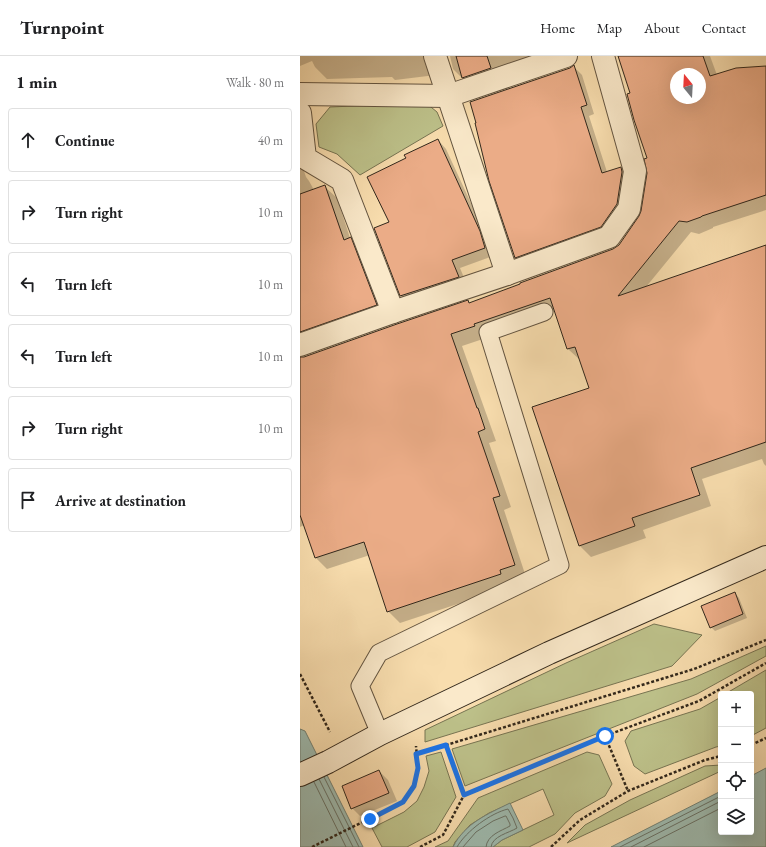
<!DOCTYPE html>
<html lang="en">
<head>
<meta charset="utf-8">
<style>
	body { margin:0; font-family:"EB Garamond",serif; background:#f2f2f2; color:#202124 }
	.controls { position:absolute; right:12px; bottom:12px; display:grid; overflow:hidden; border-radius:4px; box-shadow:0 4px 16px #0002 }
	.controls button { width:36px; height:36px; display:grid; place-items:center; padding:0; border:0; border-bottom:1px solid #e0e0e0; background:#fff; color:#202124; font:20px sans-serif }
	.compass { position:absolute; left:370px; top:12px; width:36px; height:36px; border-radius:50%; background:#fff; box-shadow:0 4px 16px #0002; rotate:342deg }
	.stop { position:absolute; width:12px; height:12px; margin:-9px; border:3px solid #1a73e8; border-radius:50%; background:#fff }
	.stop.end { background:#1a73e8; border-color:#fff; box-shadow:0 1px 4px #0008 }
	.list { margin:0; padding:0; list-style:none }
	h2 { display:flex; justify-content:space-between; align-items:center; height:52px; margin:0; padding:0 16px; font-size:17px }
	h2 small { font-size:13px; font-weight:400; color:#757577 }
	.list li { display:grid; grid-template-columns:26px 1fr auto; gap:12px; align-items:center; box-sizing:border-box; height:64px; margin:0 8px 8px; padding:0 8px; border:1px solid #e0e0e0; border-radius:4px }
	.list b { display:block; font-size:15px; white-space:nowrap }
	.list em { font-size:13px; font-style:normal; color:#757577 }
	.icon { flex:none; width:22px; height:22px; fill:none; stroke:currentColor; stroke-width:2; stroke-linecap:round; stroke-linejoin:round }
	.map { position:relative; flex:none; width:466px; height:791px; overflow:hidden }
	header { display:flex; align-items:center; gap:24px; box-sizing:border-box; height:56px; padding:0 20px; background:#fff; border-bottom:1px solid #e0e0e0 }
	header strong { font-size:19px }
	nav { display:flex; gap:22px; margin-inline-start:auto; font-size:14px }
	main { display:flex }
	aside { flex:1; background:#fff }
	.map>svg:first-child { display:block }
	.green { fill:#bdc18a; stroke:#777452 }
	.water { fill:#9ebbb0; stroke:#728074 }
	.shadow { fill:#0003; fill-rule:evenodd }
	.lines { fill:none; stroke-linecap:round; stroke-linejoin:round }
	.shore { stroke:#687166; stroke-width:1 }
	.building { fill:#ebac87; stroke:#31271b; fill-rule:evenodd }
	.lane-casing { stroke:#635440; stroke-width:19 }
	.street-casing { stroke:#635440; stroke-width:24 }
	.secondary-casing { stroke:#31271b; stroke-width:24 }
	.path { stroke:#31271b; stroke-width:2.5; stroke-dasharray:3 2; stroke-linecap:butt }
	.lane { stroke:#fae9ca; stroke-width:17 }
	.street { stroke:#fae9ca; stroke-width:22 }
	.secondary { stroke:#fae9ca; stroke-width:22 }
	.route { stroke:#1a73e8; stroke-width:5 }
</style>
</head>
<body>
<header>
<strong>Turnpoint</strong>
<nav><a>Home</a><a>Map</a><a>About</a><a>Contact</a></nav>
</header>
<main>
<aside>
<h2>1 min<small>Walk · 80 m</small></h2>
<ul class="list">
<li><svg class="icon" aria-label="ahead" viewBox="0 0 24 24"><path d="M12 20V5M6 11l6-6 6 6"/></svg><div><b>Continue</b></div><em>40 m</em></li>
<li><svg class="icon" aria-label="right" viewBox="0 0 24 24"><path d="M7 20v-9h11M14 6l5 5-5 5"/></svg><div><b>Turn right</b></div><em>10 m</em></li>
<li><svg class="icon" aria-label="left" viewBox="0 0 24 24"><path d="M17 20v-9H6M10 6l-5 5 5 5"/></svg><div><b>Turn left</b></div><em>10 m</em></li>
<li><svg class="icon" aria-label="left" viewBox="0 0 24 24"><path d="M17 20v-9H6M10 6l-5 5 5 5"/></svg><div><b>Turn left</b></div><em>10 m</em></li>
<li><svg class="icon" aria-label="right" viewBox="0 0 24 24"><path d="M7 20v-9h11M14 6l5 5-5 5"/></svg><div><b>Turn right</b></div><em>10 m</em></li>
<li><svg class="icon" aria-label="arrive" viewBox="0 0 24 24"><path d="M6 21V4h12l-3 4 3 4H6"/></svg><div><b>Arrive at destination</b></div></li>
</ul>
</aside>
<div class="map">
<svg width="466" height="791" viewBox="0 0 466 791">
	<rect width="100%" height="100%" fill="#f8ddae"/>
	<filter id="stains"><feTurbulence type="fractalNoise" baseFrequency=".005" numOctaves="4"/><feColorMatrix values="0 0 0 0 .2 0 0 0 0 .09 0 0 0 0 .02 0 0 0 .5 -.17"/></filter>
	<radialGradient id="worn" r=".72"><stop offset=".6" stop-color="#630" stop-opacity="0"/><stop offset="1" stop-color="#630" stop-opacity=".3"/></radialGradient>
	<g class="green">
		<polygon points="126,47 137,56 143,70 60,119 37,98 19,91 16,68 30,51"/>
		<polygon points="354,568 402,579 372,610 125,686 125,674 266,607"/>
		<polygon points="466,590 466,600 397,638 165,730 152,693 391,623"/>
		<polygon points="466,614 466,672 451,680 451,638 425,638"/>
		<polygon points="421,641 421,690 416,691 345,718 334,710 325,685 331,675 400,653"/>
		<polygon points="141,696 156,741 135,776 107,791 82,791 72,772 104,756 117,745 124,731 129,715 126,700"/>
		<polygon points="287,696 299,699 312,728 305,740 275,757 255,778 229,791 193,791 202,784 254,759 243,733 189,757 170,769 155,786 153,791 135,791 148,785 178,742"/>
		<polygon points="421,709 421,715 267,787 285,769 330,744 405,710"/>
	</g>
	<g class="water">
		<polygon points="0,673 5,675 63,791 0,791"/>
		<polygon points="466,712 466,791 311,791 421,735 421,776 451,776 451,720"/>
		<path d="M210 747 223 774 202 784 193 791H153C165 767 188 758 210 747Z"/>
	</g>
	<g class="shadow">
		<polygon points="0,0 142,0 136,19 95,24 92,21 27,23 15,11 12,5 0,10"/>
		<polygon points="150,0 273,0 165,25 153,13"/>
		<path d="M319 0H410L417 19 466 11V154L413 171V172L399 178 391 176 346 231 466 190V410L464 408 462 403 402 423 411 450 343 474 346 482 291 501 279 489 290 332 280 304 268 293 256 255 185 279 186 282 162 290 196 385 189 387 211 451 204 454 226 521 212 530 100 567 88 555 70 499 27 513 16 502 4 469 0 471V310L168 245 170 248 314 193 320 189 340 160 348 117 349 102 332 37ZM376 18H400V42H376Z"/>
		<polygon points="274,11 282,19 294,58 289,60 307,116 321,112 329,120 309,179 224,210 216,201 270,13"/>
		<polygon points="138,84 146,93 188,184 193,200 160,212 167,229 110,248 101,240 75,173 90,167 107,102"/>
		<polygon points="0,108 4,115 6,121 9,125 14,134 25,131 37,142 50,182 62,194 88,260 0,278"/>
		<polygon points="435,537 439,542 447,562 415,575 411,571"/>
		<polygon points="79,715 88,724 97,745 60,760 52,752"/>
	</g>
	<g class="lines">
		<g class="shore">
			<polyline points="24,721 59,791"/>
			<polyline points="19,723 53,791"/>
			<polyline points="14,726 46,791"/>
			<path d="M157 791C166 775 191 757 208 753L213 762 217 772C209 777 192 780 191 791"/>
			<path d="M163 791 176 776 193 765 205 760H206L210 768V770C201 775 187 779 186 791"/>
			<polyline points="320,791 421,740"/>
			<polyline points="331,791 421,745"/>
			<polyline points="344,791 421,752"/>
		</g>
	</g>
	<g class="building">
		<polygon points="156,0 187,0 191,12 162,22"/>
		<path d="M318 0H403L410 20 436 12 466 10V139L402 160 401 161 387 166 379 165 318 240 466 189V386L391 412 400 439 332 462 335 470 279 490 232 351 289 332 275 291 267 293 250 242 174 268 175 270 151 278 177 352H178L185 373 178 376 200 440 193 442 215 509 200 514 201 518 87 556 64 486 15 502 0 459V301H4L97 268 168 244 169 247 220 228V227L313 193 319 189 339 160 341 155 347 117 344 103 347 102 334 64 327 38 330 37ZM376 18H400V42H376Z"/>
		<polygon points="274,9 287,49 281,51 302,117 321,111 322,116 317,148 301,171 215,202 189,125 175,67 176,67 170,46 270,12"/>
		<polygon points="138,83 180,175 185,192 152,204 159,221 100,240 74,172 89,166 67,121 106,102 104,99"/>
		<polygon points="25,129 44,184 51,181 77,249 0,276 0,138"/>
		<polygon points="435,536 443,558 410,572 401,550"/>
		<polygon points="79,714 89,737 51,753 42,730"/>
	</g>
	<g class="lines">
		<defs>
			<polyline id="lane" points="80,678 60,630 79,597 260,509 188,276 244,256"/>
			<g id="street">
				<polyline points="135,0 207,218"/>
				<polyline points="0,38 148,40 266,0"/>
				<polyline points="0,57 5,102 42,124 93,256"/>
				<polyline points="0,289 93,256 207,218 309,181 329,153 335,115 303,0"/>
			</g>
			<polyline id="secondary" points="0,719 28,706 80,678 249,597 466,501"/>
		</defs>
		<use href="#lane" class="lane-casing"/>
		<use href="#street" class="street-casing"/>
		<use href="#secondary" class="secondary-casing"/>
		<g class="path">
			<polyline points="0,618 30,676"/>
			<polyline points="305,680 328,735"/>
			<polyline points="146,689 164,739"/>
			<polyline points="451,689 466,682"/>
			<polyline points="117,698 394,613 466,584"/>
			<polyline points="12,791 103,746 114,730 118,712 116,690"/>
			<polyline points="120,791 143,779 164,739 305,680 399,645 466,607"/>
			<polyline points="251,791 280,764 328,735 405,704 421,700"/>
		</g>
		<use href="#lane" class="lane"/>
		<use href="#street" class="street"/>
		<use href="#secondary" class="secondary"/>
	</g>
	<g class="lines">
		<polyline class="route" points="70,763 103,746 114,730 118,712 116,698 146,689 164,739 305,680"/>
	</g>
	<rect width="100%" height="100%" filter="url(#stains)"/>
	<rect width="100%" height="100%" fill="url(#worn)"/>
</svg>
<div class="controls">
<button>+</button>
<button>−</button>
<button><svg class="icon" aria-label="locate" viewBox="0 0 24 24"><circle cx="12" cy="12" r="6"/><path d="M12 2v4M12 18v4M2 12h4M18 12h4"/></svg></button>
<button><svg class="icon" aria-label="layers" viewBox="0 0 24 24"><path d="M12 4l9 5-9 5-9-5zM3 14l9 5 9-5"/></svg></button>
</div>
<svg class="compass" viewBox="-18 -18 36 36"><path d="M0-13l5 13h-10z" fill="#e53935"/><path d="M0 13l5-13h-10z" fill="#757577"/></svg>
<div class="stop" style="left:305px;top:680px"></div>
<div class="stop end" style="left:70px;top:763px"></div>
</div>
</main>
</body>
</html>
